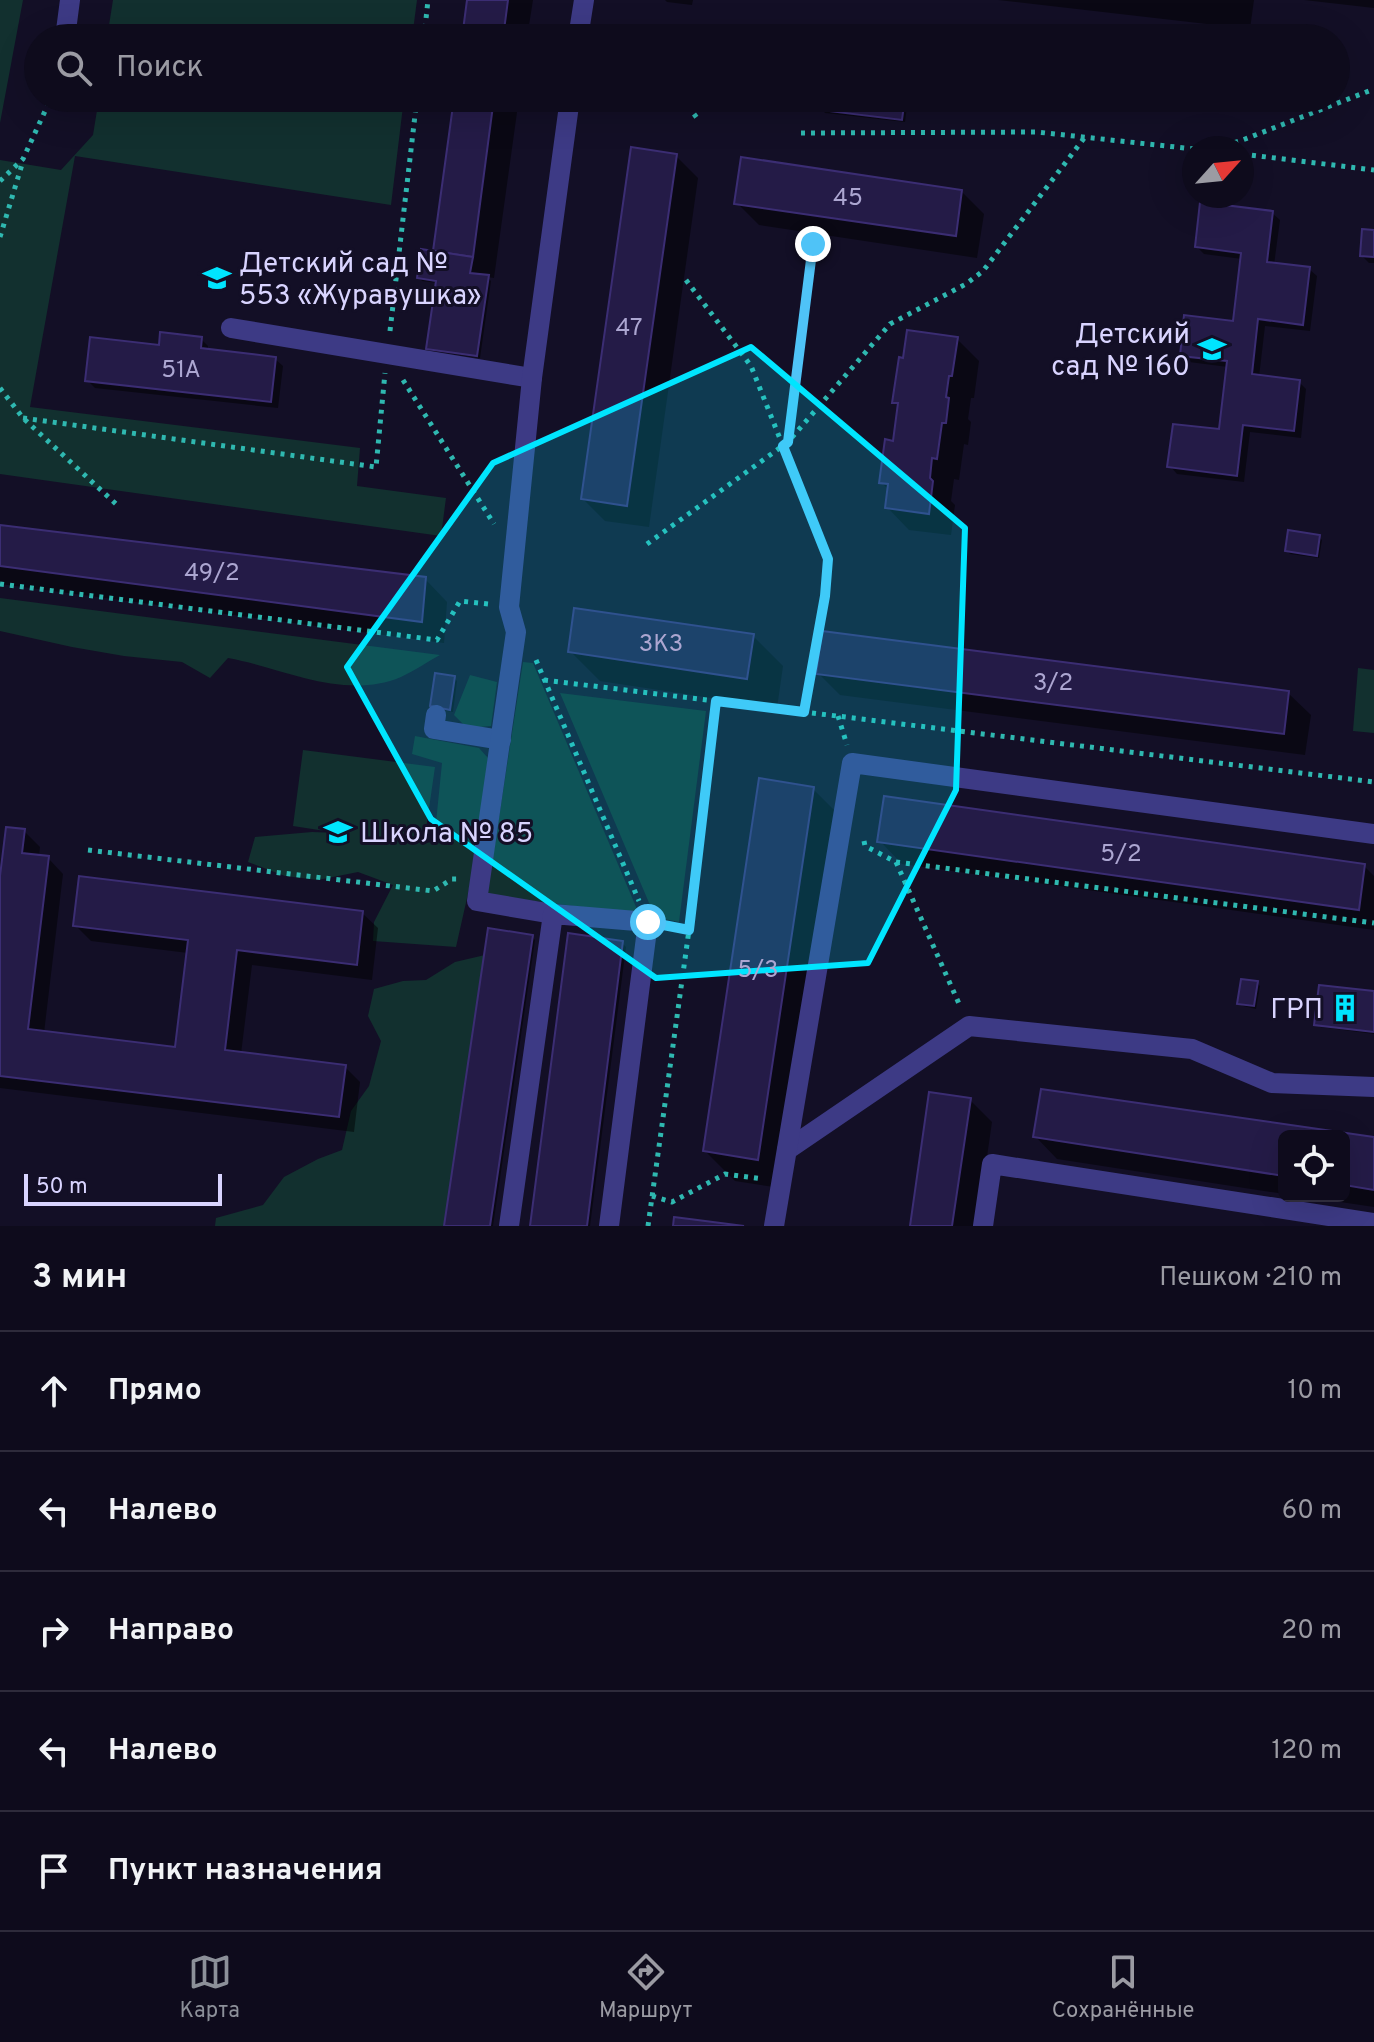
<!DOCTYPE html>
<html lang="ru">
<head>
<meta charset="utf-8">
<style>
	body { margin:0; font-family:Overpass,sans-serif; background:#171425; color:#f1f3f6 }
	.controls { position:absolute; right:24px; bottom:24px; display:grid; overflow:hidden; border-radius:12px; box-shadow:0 8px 32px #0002 }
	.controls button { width:72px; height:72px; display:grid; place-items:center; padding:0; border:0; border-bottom:2px solid #2e2b3b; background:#0e0b1c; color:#f1f3f6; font:40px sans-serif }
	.compass { position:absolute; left:1182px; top:136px; width:72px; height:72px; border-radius:50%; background:#0e0b1c; box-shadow:0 8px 32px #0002; rotate:63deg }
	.scale { position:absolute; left:24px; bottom:20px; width:198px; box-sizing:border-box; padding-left:8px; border:4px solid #d9d4ff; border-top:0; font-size:22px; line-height:28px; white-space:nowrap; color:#d9d4ff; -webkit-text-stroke:6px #130f26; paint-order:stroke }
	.stop { position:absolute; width:24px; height:24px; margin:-18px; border:6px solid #4fc3f7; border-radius:50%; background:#fff }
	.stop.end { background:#4fc3f7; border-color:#fff; box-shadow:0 2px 8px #0008 }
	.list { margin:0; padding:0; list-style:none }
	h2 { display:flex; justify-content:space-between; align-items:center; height:104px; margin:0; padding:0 32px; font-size:34px }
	h2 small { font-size:26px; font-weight:400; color:#9b9ba3 }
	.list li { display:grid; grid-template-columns:52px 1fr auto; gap:24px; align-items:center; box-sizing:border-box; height:120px; padding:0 32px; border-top:2px solid #2e2b3b }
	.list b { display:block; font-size:30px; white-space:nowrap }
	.list em { font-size:26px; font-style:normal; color:#9b9ba3 }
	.icon { flex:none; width:44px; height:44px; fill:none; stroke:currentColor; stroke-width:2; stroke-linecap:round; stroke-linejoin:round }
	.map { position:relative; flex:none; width:1374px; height:1226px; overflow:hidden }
	.search { position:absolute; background:#0e0b1c; box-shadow:0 8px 32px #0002; left:24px; right:24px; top:24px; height:88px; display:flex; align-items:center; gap:20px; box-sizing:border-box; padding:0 28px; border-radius:44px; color:#9b9ba3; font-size:30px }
	.sheet { height:704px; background:#0e0b1c }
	nav { display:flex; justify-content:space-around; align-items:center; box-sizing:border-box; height:112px; border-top:2px solid #2e2b3b; background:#0e0b1c; font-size:22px; color:#9b9ba3 }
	nav a { display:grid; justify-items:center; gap:4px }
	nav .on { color:#8c9099 }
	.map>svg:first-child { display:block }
	.green { fill:#12302f }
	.shadow { fill:#0007 }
	.building { fill:#241b47; stroke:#3b2d73; stroke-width:2 }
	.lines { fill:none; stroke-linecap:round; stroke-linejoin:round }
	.path { stroke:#2fb8b0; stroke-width:5; stroke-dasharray:4 6; stroke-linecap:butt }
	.minor { stroke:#3d3a85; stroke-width:20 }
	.route { stroke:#4fc3f7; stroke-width:10 }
	.marked { fill:#00e5ff; fill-opacity:0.2; stroke:#00e5ff; stroke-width:6; stroke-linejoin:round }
	.labels { text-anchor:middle; stroke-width:6; stroke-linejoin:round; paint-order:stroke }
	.number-label { font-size:24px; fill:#aca6d1 }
	.poi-label { font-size:28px; fill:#d9d4ff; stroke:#130f26; text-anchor:start }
</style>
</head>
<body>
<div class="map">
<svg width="1374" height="1226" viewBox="0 0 1374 1226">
	<rect width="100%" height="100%" fill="#130f26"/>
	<g class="green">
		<polygon points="0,0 23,0 0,123"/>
		<polygon points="113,0 417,0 412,38 107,38"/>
		<polygon points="99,98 404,98 391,205 75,156 30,407 360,448 357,486 446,498 441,536 0,474 0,160 61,170 93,135"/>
		<path d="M0 598 440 655C427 662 414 671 401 677 344 701 284 668 228 658L210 678 182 662 124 656 72 647 0 631Z"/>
		<polygon points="523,662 533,663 639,914 487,895"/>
		<polygon points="1358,668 1374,670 1374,733 1353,731"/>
		<polygon points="470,675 497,682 491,726 467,728 454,715"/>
		<polygon points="560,693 706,711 679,922 655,917"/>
		<polygon points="415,736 479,748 488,758 474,867 456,947 373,941 374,922 393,885 358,872 318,880 285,876 248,862 255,837 312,832 338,833 293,826 303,750 435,767 424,843 434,842 442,763 412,754"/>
		<polygon points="485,955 444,1226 215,1226 216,1218 263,1205 284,1177 318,1159 342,1150 351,1111 369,1086 381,1041 368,1016 374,989 403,981 426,980 455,962"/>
	</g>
	<g class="shadow">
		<polygon points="469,0 533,0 527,38 464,38"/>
		<polygon points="665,0 693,0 692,5 667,2"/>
		<polygon points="998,0 1254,0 1250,29"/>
		<polygon points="1304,0 1374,0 1374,8"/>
		<polygon points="456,98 519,98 494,278 487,277 491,281 480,358 432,351 429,348 438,283 422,281 419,277 434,253"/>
		<polygon points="824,98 908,98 905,122 825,113 822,109"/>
		<polygon points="676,156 698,178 649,527 605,521 583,499"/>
		<polygon points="962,192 984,214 977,258 759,225 737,203"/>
		<polygon points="1272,213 1280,220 1274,265 1309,269 1317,276 1310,331 1265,326 1259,377 1299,382 1306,389 1301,438 1250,432 1244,482 1177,474 1170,466 1221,432 1228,367 1189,362 1182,355 1235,323 1242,259 1204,254 1197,247"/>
		<polygon points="1374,232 1374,263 1369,263 1362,256"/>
		<polygon points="201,339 208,346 208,351 275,359 283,366 278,408 95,388 87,380 161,347"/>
		<polygon points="957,339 979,361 974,398 971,398 968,419 971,422 968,445 964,444 959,480 954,479 951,501 955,505 951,535 909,530 887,507 889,490 881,482 895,443 900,407 894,402"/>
		<polygon points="0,527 425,579 447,602 444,643 0,584"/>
		<polygon points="1319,537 1322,540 1319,558 1290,554 1287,551"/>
		<polygon points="753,636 783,666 777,708 600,681 570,651"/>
		<polygon points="818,673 1288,693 1311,715 1305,755 840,695"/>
		<polygon points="454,678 457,681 453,712 435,709"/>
		<polygon points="813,789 843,819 787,1189 735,1181 705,1151"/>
		<polygon points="24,831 40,847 39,857 48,858 63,874 44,1033 176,1050 188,953 91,941 75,925 362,913 378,928 372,980 252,965 241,1054 345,1067 360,1082 354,1132 0,1088 0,893"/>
		<polygon points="880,841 1364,866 1374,876 1374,930 902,864"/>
		<polygon points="532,937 535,940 493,1226 446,1226"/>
		<polygon points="622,943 626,947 590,1226 532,1226"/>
		<polygon points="1257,983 1260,986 1256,1009 1243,1006 1240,1003"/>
		<polygon points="1374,993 1374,1034 1320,1027 1316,1024"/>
		<polygon points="1042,1091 1374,1139 1374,1207 1300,1196 1344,1196 1344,1136 1284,1136 1284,1194 1057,1159 1035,1136"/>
		<polygon points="970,1100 992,1122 977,1226 912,1226"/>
	</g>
	<g class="building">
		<polygon points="467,0 508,0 503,38 462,38"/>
		<polygon points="454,98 494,98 473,257 433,251"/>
		<polygon points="822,98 905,98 902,120 820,110"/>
		<polygon points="631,147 677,154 627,506 581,499"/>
		<polygon points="741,157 962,190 956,236 734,204"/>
		<polygon points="1200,202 1273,211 1267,262 1310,267 1303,325 1258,319 1252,374 1300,380 1294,431 1243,425 1237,476 1167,467 1173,424 1219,429 1227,361 1180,356 1184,315 1233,321 1241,253 1195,247"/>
		<polygon points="1362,229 1374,230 1374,257 1360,256"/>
		<polygon points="421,249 473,257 470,273 489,275 477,356 426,349 436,281 417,278"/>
		<polygon points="907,330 958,337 952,376 949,376 946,397 949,398 946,423 942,423 937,459 932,458 930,478 933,481 929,514 885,508 888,484 879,483 885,439 893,441 898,403 892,403 899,357 903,358"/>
		<polygon points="160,332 202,337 201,348 276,357 271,402 85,381 90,337 159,345"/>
		<polygon points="0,525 426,577 422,622 0,566"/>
		<polygon points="1288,530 1320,535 1317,556 1285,551"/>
		<polygon points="574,608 754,634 747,679 568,652"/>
		<polygon points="822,631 1289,691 1284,734 816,674"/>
		<polygon points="435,673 455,676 450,710 430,706"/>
		<polygon points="759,778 814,787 758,1160 703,1151"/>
		<polygon points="884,796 1365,864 1359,910 877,842"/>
		<polygon points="6,827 25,829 22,853 49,856 28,1029 175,1047 188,940 73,926 79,876 363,911 357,965 237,950 225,1050 346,1065 339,1117 0,1076 0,876"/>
		<polygon points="488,928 533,935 490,1226 444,1226"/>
		<polygon points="568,933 623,941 587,1226 530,1226"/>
		<polygon points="1241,979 1258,981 1254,1006 1237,1004"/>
		<polygon points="1319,985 1374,991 1374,1032 1314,1025"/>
		<polygon points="1041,1089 1374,1137 1374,1190 1344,1185 1344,1136 1284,1136 1284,1176 1033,1137"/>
		<polygon points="929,1092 971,1098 952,1226 910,1226"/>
		<polygon points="674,1217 744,1226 673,1226"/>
	</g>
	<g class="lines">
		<g class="path">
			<polyline points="632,29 639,38"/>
			<polyline points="424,38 428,0"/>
			<polyline points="682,98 700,122"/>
			<polyline points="801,133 1037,132 1194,149"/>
			<polyline points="1215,148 1240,141 1374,89"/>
			<polyline points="1242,154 1374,170"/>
			<polyline points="0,181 23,159 51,98"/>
			<polyline points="0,237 23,161"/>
			<polyline points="686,280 751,366 828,559 825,596 804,712"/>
			<polyline points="390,331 417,98"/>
			<polyline points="403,380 494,524"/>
			<polyline points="0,388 23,418 116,504"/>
			<polyline points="23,418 376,467 385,373"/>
			<polyline points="788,441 813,244"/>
			<polyline points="647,544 788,442 890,324 966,284 983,271 1085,137"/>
			<polyline points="0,584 437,640 460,601 488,604"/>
			<polyline points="536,660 639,901"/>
			<polyline points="544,680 1374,782"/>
			<polyline points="838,716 847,745"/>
			<polyline points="864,841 865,846 896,862 960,1006"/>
			<polyline points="88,850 433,891 452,879 457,879"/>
			<polyline points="896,862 1374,923"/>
			<polyline points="667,926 689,930"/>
			<polyline points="652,1196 672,1202 725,1174 763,1179"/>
			<polyline points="648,1226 689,930 716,701"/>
		</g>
		<g class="minor">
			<polyline points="65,38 70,0"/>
			<polyline points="578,38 584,0"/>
			<polyline points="231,328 532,378"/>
			<polyline points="436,715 434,729 501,740"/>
			<polyline points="553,914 477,901 516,632 509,607 532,378 570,98"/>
			<polyline points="787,1150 969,1026 1192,1049 1272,1083 1374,1087"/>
			<polyline points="509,1226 553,914 648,922 609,1226"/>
			<polyline points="774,1226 852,763 1374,834"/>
			<polyline points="983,1226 992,1164 1374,1223"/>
		</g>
	</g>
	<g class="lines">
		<polyline class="route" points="648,922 689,930 716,701 804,712 825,596 828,559 783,446 788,442 813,244"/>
	</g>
	<path class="marked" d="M751 347 965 528 956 790 868 963 656 978 431 819 347 667 493 463Z"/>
	<defs>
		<symbol id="school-bare" viewBox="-9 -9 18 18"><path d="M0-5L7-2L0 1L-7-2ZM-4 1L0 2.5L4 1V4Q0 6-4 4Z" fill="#00e5ff" stroke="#130f26" stroke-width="2.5" paint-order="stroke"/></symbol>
		<symbol id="building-bare" viewBox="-9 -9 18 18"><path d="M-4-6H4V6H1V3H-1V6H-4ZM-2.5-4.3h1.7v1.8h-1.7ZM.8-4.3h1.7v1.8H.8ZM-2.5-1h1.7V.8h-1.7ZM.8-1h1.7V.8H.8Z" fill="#00e5ff" stroke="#130f26" stroke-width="2.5" paint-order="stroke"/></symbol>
	</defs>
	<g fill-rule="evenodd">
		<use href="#school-bare" x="197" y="258" width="40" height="40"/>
		<use href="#school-bare" x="1192" y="329" width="40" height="40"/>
		<use href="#school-bare" x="318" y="812" width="40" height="40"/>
		<use href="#building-bare" x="1325" y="988" width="40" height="40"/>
	</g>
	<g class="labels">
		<g class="number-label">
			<text x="848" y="205">45</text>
			<text x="629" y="335">47</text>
			<text x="181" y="377">51А</text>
			<text x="212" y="580">49/2</text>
			<text x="661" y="651">3К3</text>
			<text x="1053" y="690">3/2</text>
			<text x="1121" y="861">5/2</text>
			<text x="758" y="977">5/3</text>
		</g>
		<g class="poi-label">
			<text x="239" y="272">Детский сад №<tspan x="239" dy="32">553 «Журавушка»</tspan></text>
			<text x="1190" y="343" text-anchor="end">Детский<tspan x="1190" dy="32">сад № 160</tspan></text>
			<text x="360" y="842">Школа № 85</text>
			<text x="1323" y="1018" text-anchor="end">ГРП</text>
		</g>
	</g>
</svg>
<div class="controls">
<button><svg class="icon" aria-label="locate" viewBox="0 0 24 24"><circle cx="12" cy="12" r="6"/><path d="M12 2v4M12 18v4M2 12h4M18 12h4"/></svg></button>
</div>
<svg class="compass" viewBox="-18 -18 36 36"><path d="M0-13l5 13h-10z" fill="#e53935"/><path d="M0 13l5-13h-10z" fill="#9b9ba3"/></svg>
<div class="scale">50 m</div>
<div class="stop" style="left:648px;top:922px"></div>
<div class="stop end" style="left:813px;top:244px"></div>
<div class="search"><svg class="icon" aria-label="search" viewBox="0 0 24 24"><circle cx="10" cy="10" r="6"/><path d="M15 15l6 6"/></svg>Поиск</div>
</div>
<section class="sheet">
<h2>3 мин<small>Пешком · 210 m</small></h2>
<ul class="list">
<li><svg class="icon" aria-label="ahead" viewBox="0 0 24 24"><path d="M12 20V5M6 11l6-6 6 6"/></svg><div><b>Прямо</b></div><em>10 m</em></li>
<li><svg class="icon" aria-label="left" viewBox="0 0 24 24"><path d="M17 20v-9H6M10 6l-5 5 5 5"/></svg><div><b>Налево</b></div><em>60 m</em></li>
<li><svg class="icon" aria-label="right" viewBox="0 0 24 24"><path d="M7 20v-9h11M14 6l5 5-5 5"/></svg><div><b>Направо</b></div><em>20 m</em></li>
<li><svg class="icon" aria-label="left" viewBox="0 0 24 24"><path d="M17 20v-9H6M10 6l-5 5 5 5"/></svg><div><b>Налево</b></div><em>120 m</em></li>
<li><svg class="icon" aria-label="arrive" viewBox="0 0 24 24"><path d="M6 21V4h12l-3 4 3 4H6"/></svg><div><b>Пункт назначения</b></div></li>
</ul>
</section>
<nav>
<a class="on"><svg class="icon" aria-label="map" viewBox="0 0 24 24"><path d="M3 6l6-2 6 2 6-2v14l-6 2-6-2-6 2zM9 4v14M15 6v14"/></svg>Карта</a>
<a><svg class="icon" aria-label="directions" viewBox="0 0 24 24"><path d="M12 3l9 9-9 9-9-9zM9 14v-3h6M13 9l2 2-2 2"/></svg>Маршрут</a>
<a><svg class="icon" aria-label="saved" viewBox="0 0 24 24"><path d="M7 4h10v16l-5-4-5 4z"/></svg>Сохранённые</a>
</nav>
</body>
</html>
